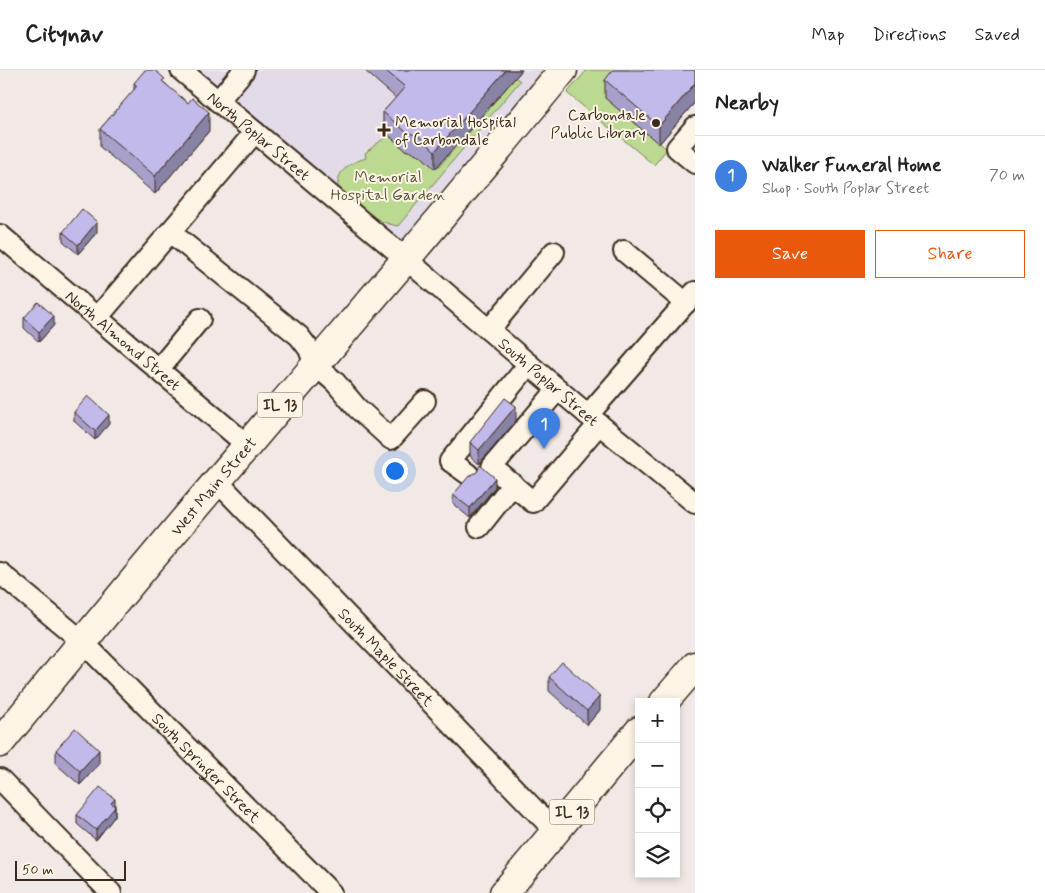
<!DOCTYPE html>
<html lang="en">
<head>
<meta charset="utf-8">
<style>
	body { margin:0; font-family:Mynerve,sans-serif; background:#f2f2f2; color:#222 }
	.controls { position:absolute; right:15px; bottom:15px; display:grid; overflow:hidden; border-radius:0px; box-shadow:0 2px 8px #0003 }
	.controls button { width:45px; height:45px; display:grid; place-items:center; padding:0; border:0; border-bottom:1px solid #e0e0e0; background:#fff; color:#222; font:25px sans-serif }
	.scale { position:absolute; left:15px; bottom:12px; width:111px; box-sizing:border-box; padding-left:5px; border:2px solid #3b2a1e; border-top:0; font-size:14px; line-height:18px; white-space:nowrap; color:#3b2a1e; -webkit-text-stroke:4px #fcf5e5; paint-order:stroke }
	.you { position:absolute; left:394px; top:400px; width:18px; height:18px; margin:-12px; border:4px solid #fff; border-radius:50%; background:#1a73e8; box-shadow:0 0 0 8px #1a73e833 }
	.badge { display:grid; place-items:center; width:32px; height:32px; border-radius:50%; background:#ea580c; color:#fff; font-size:16px; font-weight:700 }
	.pin { position:absolute; translate:-50% -41px; filter:drop-shadow(0 1px 2px #0008) }
	.pin::after { content:''; position:absolute; top:26px; width:18px; height:15px; background:inherit; clip-path:polygon(0 0,100% 0,50% 100%) }
	.list { margin:0; padding:0; list-style:none }
	h2 { display:flex; justify-content:space-between; align-items:center; height:65px; margin:0; padding:0 20px; font-size:21px }
	h2 small { font-size:16px; font-weight:400; color:#767676 }
	.list li { display:grid; grid-template-columns:32px 1fr auto; gap:15px; align-items:center; box-sizing:border-box; height:80px; padding:0 20px; border-top:1px solid #e0e0e0 }
	.list b { display:block; font-size:19px; white-space:nowrap }
	.list p { margin:0; font-size:16px; white-space:nowrap; color:#767676 }
	.list em { font-size:16px; font-style:normal; color:#767676 }
	.actions { display:flex; gap:10px; padding:15px 20px }
	.actions a { flex:1; padding:11px 0; border:1px solid #ea580c; border-radius:0px; text-align:center; font-size:18px; color:#ea580c }
	.actions .main { background:#ea580c; color:#fff }
	.icon { flex:none; width:28px; height:28px; fill:none; stroke:currentColor; stroke-width:2; stroke-linecap:round; stroke-linejoin:round }
	.map { position:relative; flex:none; width:695px; height:823px; overflow:hidden }
	header { display:flex; align-items:center; gap:30px; box-sizing:border-box; height:70px; padding:0 25px; background:#fff; border-bottom:1px solid #e0e0e0 }
	header strong { font-size:24px }
	nav { display:flex; gap:28px; margin-inline-start:auto; font-size:18px }
	main { display:flex }
	aside { flex:1; background:#fff }
	.map>svg:first-child { display:block }
	.built { fill:#e3dbe8 }
	.green { fill:#bcd991; stroke:#7c8258 }
	.lines { fill:none; stroke-linecap:round; stroke-linejoin:round }
	.minor-casing { stroke:#3b2a1e; stroke-width:24 }
	.highway-casing { stroke:#3b2a1e; stroke-width:31 }
	.minor { stroke:#fcf5e5; stroke-width:20 }
	.highway { stroke:#fcf5e5; stroke-width:28 }
	.wall { fill:#a8a0cb; stroke:#3b2a1e }
	.shaded-wall { fill:#8882a5; stroke:#3b2a1e }
	.building { fill:#c3baec; stroke:#3b2a1e }
	.poi-dot { fill:#3b2a1e; stroke:#fcf5e5; stroke-width:2 }
	.labels { text-anchor:middle; stroke-width:4; stroke-linejoin:round; paint-order:stroke }
	.shield { fill:#fcf5e5; stroke:#75675a; stroke-width:1 }
	.shield-label { font-size:15px; font-weight:bold; fill:#3b2a1e }
	.poi-label { font-size:16px; fill:#3b2a1e; stroke:#fcf5e5; text-anchor:end }
	.street-label { font-size:16px; fill:#3b2a1e; stroke:#fcf5e5 }
	.park-label { font-size:16px; fill:#5b563b; stroke:#fcf5e5 }
</style>
</head>
<body>
<header>
<strong>Citynav</strong>
<nav><a>Map</a><a>Directions</a><a>Saved</a></nav>
</header>
<main>
<div class="map">
<svg width="695" height="823" viewBox="0 0 695 823">
	<rect width="100%" height="100%" fill="#f1e9e6"/>
	<filter id="ink" filterUnits="userSpaceOnUse"><feTurbulence type="fractalNoise" baseFrequency=".02" numOctaves="2"/><feDisplacementMap in="SourceGraphic" scale="10" xChannelSelector="R" yChannelSelector="G"/><feConvolveMatrix kernelMatrix="1 2 1 2 8 2 1 2 1" color-interpolation-filters="sRGB"/></filter>
	<g filter="url(#ink)">
		<polygon class="built" points="198,0 551,0 403,175"/>
		<g class="green">
			<polygon points="587,0 629,0 605,28 667,79 654,95 567,23"/>
			<path d="M515 7 520 11 398 156C373 152 357 135 338 119 336 100 350 93 366 88L365 83 388 65 407 81 413 77 438 98Z"/>
		</g>
		<g class="lines">
			<defs>
				<g id="minor">
					<path id="s1" d="M181 0 406 189 588 345 695 433"/>
					<polyline points="218,31 244,0"/>
					<polyline points="695,57 677,78 695,93"/>
					<polyline points="170,162 299,266 309,279 315,295 335,312 357,338 391,369 425,331"/>
					<path id="s2" d="M0 165 247 375"/>
					<polyline points="624,181 686,233"/>
					<polyline points="97,248 255,62"/>
					<polyline points="489,260 554,182"/>
					<polyline points="158,300 200,249"/>
					<polyline points="558,319 492,397 533,432 599,354"/>
					<polyline points="588,345 695,222"/>
					<polyline points="468,404 450,391 529,294"/>
					<path id="s3" d="M217 411 556 762"/>
					<polyline points="479,457 513,414"/>
					<path id="s4" d="M0 503 82 571 331 823"/>
					<polyline points="0,709 111,823"/>
				</g>
				<g id="highway">
					<polyline points="664,632 695,596"/>
					<path id="s5" d="M0 673C132 509 269 350 405 190 459 127 511 63 563 0"/>
					<polyline points="504,823 639,661"/>
				</g>
			</defs>
			<use href="#minor" class="minor-casing"/>
			<use href="#highway" class="highway-casing"/>
			<use href="#minor" class="minor"/>
			<use href="#highway" class="highway"/>
		</g>
		<g class="wall">
			<polygon points="364,0 522,0 435,99 420,85 405,80 383,60 383,42 396,28"/>
			<polygon points="695,0 695,32 659,74 605,28 605,10"/>
			<polygon points="134,13 165,13 209,61 155,124 100,77 100,59 134,20"/>
			<polygon points="63,162 97,162 78,184 63,171"/>
			<polygon points="24,248 54,255 39,272 24,258"/>
			<polygon points="74,342 109,354 95,370 74,351"/>
			<polygon points="516,351 479,394 470,386 470,372"/>
			<polygon points="495,417 470,448 453,434 453,425"/>
			<polygon points="549,607 600,640 587,655 549,621"/>
			<polygon points="56,680 99,694 80,715 56,694"/>
			<polygon points="115,736 115,746 96,770 77,754 77,745"/>
		</g>
		<g class="shaded-wall">
			<polygon points="506,0 522,0 435,99 435,81"/>
			<polygon points="695,13 695,32 659,74 659,56"/>
			<polygon points="209,42 209,61 155,124 155,106"/>
			<polygon points="97,152 97,162 78,184 78,175"/>
			<polygon points="54,246 54,255 39,272 39,262"/>
			<polygon points="516,336 516,351 479,394 479,380"/>
			<polygon points="109,345 109,354 95,370 95,361"/>
			<polygon points="495,408 495,417 470,448 470,438"/>
			<polygon points="600,626 600,640 587,655 587,641"/>
			<polygon points="99,680 99,694 80,715 80,701"/>
			<polygon points="115,729 115,746 96,770 96,760 111,733"/>
		</g>
		<g class="building">
			<polygon points="145,0 155,0 165,9 162,11 188,33 192,28 209,42 155,106 100,59 137,16 134,13"/>
			<polygon points="385,0 506,0 435,81 420,67 405,61 383,42 405,17"/>
			<polygon points="613,0 695,0 695,13 659,56 605,10"/>
			<polygon points="82,139 97,152 78,175 63,162"/>
			<polygon points="38,232 54,246 39,262 24,248"/>
			<polygon points="88,326 109,345 95,361 74,342"/>
			<polygon points="505,328 516,336 479,380 470,372"/>
			<polygon points="480,395 495,408 470,438 453,425 469,406 477,402"/>
			<polygon points="562,592 600,626 587,641 549,607"/>
			<polygon points="75,658 99,680 80,701 56,680"/>
			<polygon points="100,717 115,729 111,733 115,737 96,760 77,745"/>
		</g>
	</g>
	<g class="poi-dot">
		<circle cx="656" cy="53" r="5"/>
		<path d="M381.5 52.5h5v5h5v5h-5v5h-5v-5h-5v-5h5z"/>
	</g>
	<g class="labels">
		<g class="shield">
			<rect x="257.5" y="322.5" width="45" height="25" rx="4"/>
			<rect x="549.5" y="729.5" width="45" height="25" rx="4"/>
		</g>
		<g class="shield-label">
			<text x="280" y="340">IL 13</text>
			<text x="572" y="747">IL 13</text>
		</g>
		<g class="poi-label">
			<text x="646" y="50">Carbondale<tspan x="646" dy="18">Public Library</tspan></text>
			<text x="395" y="57" text-anchor="start">Memorial Hospital<tspan x="395" dy="18">of Carbondale</tspan></text>
		</g>
		<g class="street-label">
			<text dy="6" stroke="none"><textPath href="#s1" startOffset="102">North Poplar Street</textPath></text>
			<text dy="6" stroke="none"><textPath href="#s2" startOffset="162">North Almond Street</textPath></text>
			<text dy="6" stroke="none"><textPath href="#s1" startOffset="482">South Poplar Street</textPath></text>
			<text dy="6" stroke="none"><textPath href="#s5" startOffset="334">West Main Street</textPath></text>
			<text dy="6" stroke="none"><textPath href="#s3" startOffset="244">South Maple Street</textPath></text>
			<text dy="6" stroke="none"><textPath href="#s4" startOffset="284">South Springer Street</textPath></text>
		</g>
		<g class="park-label">
			<text x="388" y="112">Memorial<tspan x="388" dy="18">Hospital Garden</tspan></text>
		</g>
	</g>
</svg>
<div class="controls">
<button>+</button>
<button>−</button>
<button><svg class="icon" aria-label="locate" viewBox="0 0 24 24"><circle cx="12" cy="12" r="6"/><path d="M12 2v4M12 18v4M2 12h4M18 12h4"/></svg></button>
<button><svg class="icon" aria-label="layers" viewBox="0 0 24 24"><path d="M12 4l9 5-9 5-9-5zM3 14l9 5 9-5"/></svg></button>
</div>
<div class="scale">50 m</div>
<div class="you"></div>
<div class="pin badge" style="left:544px;top:379px;background:#3f7fe0">1</div>
</div>
<aside>
<h2>Nearby<small></small></h2>
<ul class="list">
<li><span class="badge" style="background:#3f7fe0">1</span><div><b>Walker Funeral Home</b><p>Shop · South Poplar Street</p></div><em>70 m</em></li>
</ul>
<div class="actions"><a class="main">Save</a><a>Share</a></div>
</aside>
</main>
</body>
</html>
